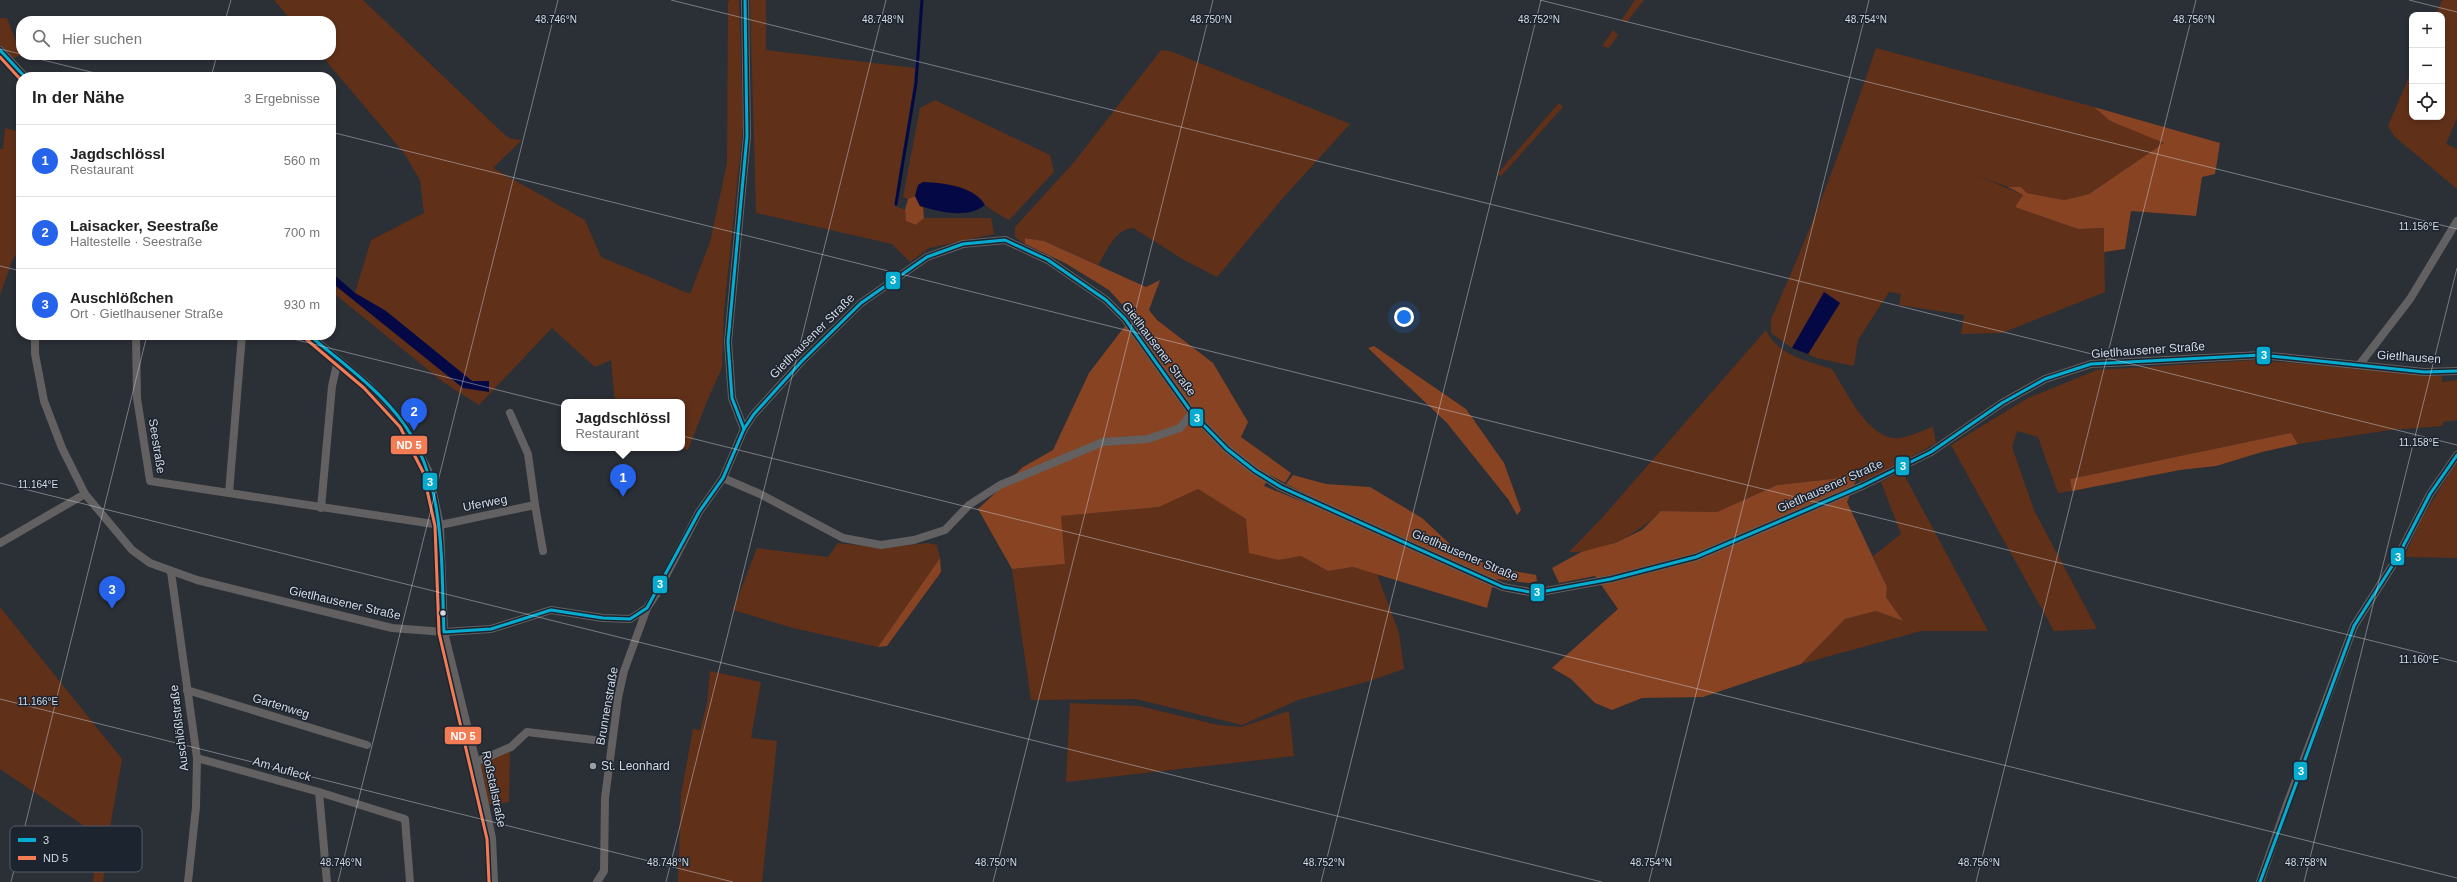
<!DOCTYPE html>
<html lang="de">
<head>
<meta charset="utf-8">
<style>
	body { margin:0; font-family:Helvetica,sans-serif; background:#f6f6f6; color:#222 }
	.controls { position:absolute; right:12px; top:12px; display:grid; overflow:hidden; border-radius:8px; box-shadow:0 2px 6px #0003 }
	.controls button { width:36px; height:36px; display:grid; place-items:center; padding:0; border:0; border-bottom:1px solid #e0e0e0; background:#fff; color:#222; font:20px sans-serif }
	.you { position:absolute; left:1404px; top:317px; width:14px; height:14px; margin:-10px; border:3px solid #fff; border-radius:50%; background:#1a73e8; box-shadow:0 0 0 6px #1a73e833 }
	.badge { display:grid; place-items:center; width:26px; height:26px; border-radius:50%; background:#2563eb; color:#fff; font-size:13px; font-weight:700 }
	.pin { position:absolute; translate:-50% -33px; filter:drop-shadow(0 1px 2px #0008) }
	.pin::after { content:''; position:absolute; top:21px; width:14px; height:12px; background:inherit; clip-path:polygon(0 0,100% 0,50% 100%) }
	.popup { position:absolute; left:561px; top:399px; width:124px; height:52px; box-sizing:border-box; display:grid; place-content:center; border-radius:8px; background:#fff; filter:drop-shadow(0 1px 3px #0005); font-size:13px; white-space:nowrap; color:#767676 }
	.popup b { font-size:15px; color:#222 }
	.popup::after { content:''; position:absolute; left:50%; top:100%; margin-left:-8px; border:8px solid transparent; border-top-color:#fff }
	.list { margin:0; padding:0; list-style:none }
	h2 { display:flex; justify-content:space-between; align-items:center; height:52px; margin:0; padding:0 16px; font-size:17px }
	h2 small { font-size:13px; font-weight:400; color:#767676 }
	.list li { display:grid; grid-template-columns:26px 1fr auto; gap:12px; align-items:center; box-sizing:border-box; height:72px; padding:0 16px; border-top:1px solid #e0e0e0 }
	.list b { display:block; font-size:15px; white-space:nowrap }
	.list p { margin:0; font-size:13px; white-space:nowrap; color:#767676 }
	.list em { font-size:13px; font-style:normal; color:#767676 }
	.icon { flex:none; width:22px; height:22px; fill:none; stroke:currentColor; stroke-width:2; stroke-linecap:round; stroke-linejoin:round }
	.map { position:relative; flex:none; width:2457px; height:882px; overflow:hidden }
	.search { position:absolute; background:#fff; box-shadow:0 2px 6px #0003; left:16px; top:16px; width:320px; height:44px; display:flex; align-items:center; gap:10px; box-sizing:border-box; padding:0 14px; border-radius:16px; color:#767676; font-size:15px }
	.panel { position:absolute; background:#fff; box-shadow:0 2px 6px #0003; left:16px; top:72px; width:320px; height:268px; border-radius:16px }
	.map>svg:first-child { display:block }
	.green { fill:#613019 }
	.forest { fill:#884323 }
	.water { fill:#040844 }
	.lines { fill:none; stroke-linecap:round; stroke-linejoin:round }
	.stream { stroke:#040844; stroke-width:3 }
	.street { stroke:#626060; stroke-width:8 }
	.bus-1-casing { stroke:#1c2430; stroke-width:6 }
	.bus-2-casing { stroke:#1c2430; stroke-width:6 }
	.bus-1 { stroke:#06acd0; stroke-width:3 }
	.bus-2 { stroke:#f47c54; stroke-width:3 }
	.ticks { fill:none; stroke:#d5dae3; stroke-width:1; stroke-opacity:0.45 }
	.bus-dot { fill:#d5dae3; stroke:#1c2430; stroke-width:1.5 }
	.poi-dot { fill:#9a9ea6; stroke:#1c2430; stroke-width:1.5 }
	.labels { text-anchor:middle; stroke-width:3; stroke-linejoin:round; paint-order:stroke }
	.street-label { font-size:12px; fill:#d5dae3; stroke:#1c2430 }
	.poi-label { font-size:12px; fill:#d5dae3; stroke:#1c2430; text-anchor:start }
	.key { fill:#1c2430; stroke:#545b66; stroke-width:1 }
	.key-label { font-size:11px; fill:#d5dae3 }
	.ticks-label { font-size:10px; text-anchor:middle; fill:#d5dae3; stroke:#1c2430; stroke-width:3; stroke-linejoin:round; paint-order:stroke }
	.line-badge { stroke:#1c2430; stroke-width:1.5 }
	.badge-label { font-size:11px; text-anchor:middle; font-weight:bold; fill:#fff }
</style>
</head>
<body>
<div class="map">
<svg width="2457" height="882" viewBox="0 0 2457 882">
	<rect width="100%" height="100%" fill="#2b2f36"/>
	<g class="green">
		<polygon points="274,0 363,0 505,135 512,139 522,140 493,168 585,220 601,257 690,294 710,242 727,163 728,3 729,0 739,0 743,126 724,311 722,368 707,401 688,450 681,448 682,402 615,402 611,360 595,367 552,328 479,405 443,382 331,291 331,282 463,388 472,381 386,311 355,293 371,240 424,213 420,180 404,153 321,55 331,55 331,21 292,21"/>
		<path d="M750 0H766V50L915 68C912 114 899 160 895 206L905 210 906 221 916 225 924 218H991L994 234 929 248 910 262 892 244 756 213Z"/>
		<polygon points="1635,0 1644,0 1626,23 1622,19"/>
		<polygon points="2442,0 2457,0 2457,118 2446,144 2457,149 2457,189 2394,136 2388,126 2412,70 2412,117 2442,117 2442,15 2436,15"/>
		<polygon points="0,18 7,18 21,55 12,59 0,45"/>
		<polygon points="1613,30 1618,35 1609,48 1602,46"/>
		<path d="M1876 48 2094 107 2110 121 2165 143 2089 194 2064 200 2027 193 2021 187H2008L1976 175 2023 195 2015 207 2078 229 2104 228 2105 292 2002 333 1961 334 1964 315 1899 305 1901 294 1889 292 1858 340 1854 366 1816 358 1808 354 1840 303 1825 293 1792 348 1771 333V319C1811 230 1845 140 1876 48Z"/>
		<path d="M1161 50 1170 51 1350 124 1283 198 1217 277 1184 260 1133 228C1115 229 1107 251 1098 265L1044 241 1025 238V244L1015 237V227L1075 161Z"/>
		<polygon points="935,100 1050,155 1054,172 1009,220 993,211 985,205 979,197 971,192 918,185 915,196 908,199 903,197 920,108"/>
		<polygon points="1559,103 1563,107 1501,176 1497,174"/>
		<polygon points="5,128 21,132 21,246 12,261 0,295 0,149 3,149"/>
		<path d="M1766 330C1777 355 1808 361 1832 369 1846 390 1869 443 1901 438 1912 436 1923 430 1933 427L1936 443 1897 465 1860 482 1853 474 1832 479 1777 485 1717 512 1661 511C1636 535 1604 553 1569 552L1601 519Z"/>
		<polygon points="2256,360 2442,376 2442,382 2457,380 2457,420 2443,422 2443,426 2390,430 2298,444 2291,433 2070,479 2072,491 2058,493 2038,437 2017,431 2012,447 2034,510 2097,629 2054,631 1951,445 2028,398 2097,370"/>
		<polygon points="2457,461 2457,558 2404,557 2422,518"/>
		<polygon points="1902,471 1988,631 1921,631 1801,664 1845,619 1876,611 1902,621 1886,597 1887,587 1873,556 1901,534 1881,482"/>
		<polygon points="1198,489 1246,519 1279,560 1301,556 1328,571 1353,567 1377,574 1399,633 1404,669 1366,682 1298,700 1242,725 1136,699 1031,700 1012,569 1065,564 1060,516 1159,507"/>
		<polygon points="838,543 882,548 928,543 937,545 940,558 878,647 793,628 733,610 757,548 828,557"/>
		<polygon points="0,607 122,759 107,845 103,882 93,882 99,836 0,769"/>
		<polygon points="710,671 761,682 751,738 777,741 762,882 678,882 681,794 693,729 700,730 707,703"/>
		<polygon points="1070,703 1139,706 1218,725 1241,727 1289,711 1294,756 1066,782"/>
		<polygon points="510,750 509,802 488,805 479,763"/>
	</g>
	<g class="forest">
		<polygon points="2094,107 2220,143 2215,174 2202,177 2196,216 2131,211 2125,249 2104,252 2104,228 2078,229 2015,207 2023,195 2008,187 2021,187 2027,193 2064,200 2089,194 2164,143 2110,121"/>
		<polygon points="915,196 920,206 923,207 924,218 916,225 906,221 905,210 908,199"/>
		<polygon points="1025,238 1044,241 1146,287 1160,280 1149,310 1157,320 1213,363 1248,422 1241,437 1291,473 1285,483 1270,475 1264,486 1306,503 1312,497 1286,484 1293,475 1326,484 1370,487 1422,518 1453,547 1491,567 1536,575 1537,581 1529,583 1497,579 1492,588 1487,608 1353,567 1328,571 1301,556 1279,560 1249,553 1246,519 1198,489 1159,507 1061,516 1065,564 1012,569 978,509 1023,467 1053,450 1089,373 1125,326 1128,311 1109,290 1065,263 1025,244"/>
		<polygon points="1374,346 1466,409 1504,463 1521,510 1517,515 1508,499 1447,423 1368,348"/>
		<polygon points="2291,433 2298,444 2262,452 2216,466 2180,470 2072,491 2070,479"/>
		<polygon points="1853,474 1857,478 1847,502 1887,587 1886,597 1903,621 1876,611 1845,619 1801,664 1703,697 1642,698 1612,710 1595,703 1571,679 1552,668 1618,609 1595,576 1559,583 1552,568 1581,552 1615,543 1642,530 1661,511 1717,512 1777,485 1832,479"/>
		<polygon points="940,558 941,572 887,646 878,647"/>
	</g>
	<g class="water">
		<path d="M923 182C945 183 973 186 985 205 968 219 939 212 920 206L915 196 918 185Z"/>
		<polygon points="331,272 355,293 386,311 472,381 489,381 489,392 463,388 331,282"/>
		<polygon points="1824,292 1840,303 1808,354 1792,348"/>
	</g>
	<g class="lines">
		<polyline class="stream" points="896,204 916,83 922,0"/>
		<g class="street">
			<polyline points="0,50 25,77"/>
			<polyline points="35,335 35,354 44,401 62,448 85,494 132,550 150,563 197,580 392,628 444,632 491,629 551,610 603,618 630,619 647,608 657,593 699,512 723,478 744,429 754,414 802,361 861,303 927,257 963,244 1005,240 1048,260 1106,300 1125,319 1192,413 1227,449 1255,471 1281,487 1503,587 1535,593 1611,579 1696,557 1862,486 1931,452 2002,403 2045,379 2091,364 2261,355 2424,372 2457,371"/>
			<polyline points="136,335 137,398 150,481 440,525 535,505 543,551"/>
			<polyline points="309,335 367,384 404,424 428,470 440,525 444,632 476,762 492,838 494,882"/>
			<polyline points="2360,364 2410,299 2457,221"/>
			<polyline points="510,413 528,454 535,505"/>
			<polyline points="744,429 732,398 728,342 747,136 745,0"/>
			<polyline points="723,478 760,494 843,538 881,545 914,540 945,530 969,505 1000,485 1103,442 1148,439 1180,428 1192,413"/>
			<polyline points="229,493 242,335"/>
			<polyline points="321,508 332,386 338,360"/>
			<polyline points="0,543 85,494"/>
			<polyline points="171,572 197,758 196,807 188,882"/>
			<polyline points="187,690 367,745"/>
			<polyline points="197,758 319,792 327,882"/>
			<polyline points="476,762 511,747 527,732 594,740"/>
			<polyline points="319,792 405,819 410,882"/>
			<polyline points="597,882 604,871 605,798 618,698 624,671 647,608"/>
			<polyline points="2260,882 2287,804 2354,626 2396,560 2430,494 2457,455"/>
		</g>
		<defs>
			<g id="bus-1">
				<polyline points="0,50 25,77"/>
				<path d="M309 335C341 362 379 389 404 424 446 484 441 562 444 632L491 629 551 610 603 618 630 619 647 608 699 512 723 478 744 429 754 414 802 361 861 303 927 257 963 244 1005 240 1048 260 1106 300 1125 319 1192 413 1227 449 1255 471 1281 487 1503 587 1535 593 1611 579 1696 557 1862 486 1931 452 2002 403 2045 379 2091 364 2261 355 2424 372 2457 371"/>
				<polyline points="744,429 732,398 728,342 747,136 745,0"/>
				<polyline points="2260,882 2354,626 2396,560 2430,494 2457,455"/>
			</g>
			<g id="bus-2">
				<polyline points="0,57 21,80"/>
				<polyline points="306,339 364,388 400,427 423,472 435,526 439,633 487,839 489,882"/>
			</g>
		</defs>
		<use href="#bus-1" class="bus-1-casing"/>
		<use href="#bus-2" class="bus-2-casing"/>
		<use href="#bus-1" class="bus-1"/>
		<use href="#bus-2" class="bus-2"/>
	</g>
	<path class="ticks" d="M671 0 2457 445M1540 0 2457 229M2409 0 2457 12M225 21 231 0M0 49 21 54M23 55 111 77M211 77 217 55M331 132 2457 662M0 266 21 271M277 335 2457 878M0 483 1602 882M0 699 733 882M11 882 147 335M338 882 558 0M666 882 886 0M993 882 1213 0M1321 882 1541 0M1649 882 1869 0M1976 882 2196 0M2304 882 2457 268"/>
	<circle class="bus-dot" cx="443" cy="613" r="3.5"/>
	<circle class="poi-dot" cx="593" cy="766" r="4"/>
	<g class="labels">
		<g class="street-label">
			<text transform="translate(812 336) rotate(-45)" y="4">Gietlhausener Straße</text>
			<text transform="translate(1159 349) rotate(53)" y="4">Gietlhausener Straße</text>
			<text transform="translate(2148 350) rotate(-4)" y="4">Gietlhausener Straße</text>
			<text transform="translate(2409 357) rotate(4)" y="4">Gietlhausen</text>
			<text transform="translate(157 446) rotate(81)" y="4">Seestraße</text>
			<text transform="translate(1830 486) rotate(-24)" y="4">Gietlhausener Straße</text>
			<text transform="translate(485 503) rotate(-11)" y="4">Uferweg</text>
			<text transform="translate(1465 555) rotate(23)" y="4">Gietlhausener Straße</text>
			<text transform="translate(345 603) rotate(13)" y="4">Gietlhausener Straße</text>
			<text transform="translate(281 706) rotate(17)" y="4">Gartenweg</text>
			<text transform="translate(607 706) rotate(-80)" y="4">Brunnenstraße</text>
			<text transform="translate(179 728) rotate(-97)" y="4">Auschlößlstraße</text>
			<text transform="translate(282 769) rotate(16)" y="4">Am Aufleck</text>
			<text transform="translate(494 789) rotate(78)" y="4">Roßstallstraße</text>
		</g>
		<g class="poi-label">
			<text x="601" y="770">St. Leonhard</text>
		</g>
	</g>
	<rect x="10" y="826" width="132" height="46" rx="6" class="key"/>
	<rect x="18" y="838" width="18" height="4" fill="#06acd0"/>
	<rect x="18" y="856" width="18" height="4" fill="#f47c54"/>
	<g class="key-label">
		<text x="43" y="844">3</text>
		<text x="43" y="862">ND 5</text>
	</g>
	<g class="ticks-label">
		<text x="556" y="23">48.746°N</text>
		<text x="883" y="23">48.748°N</text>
		<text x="1211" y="23">48.750°N</text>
		<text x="1539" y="23">48.752°N</text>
		<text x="1866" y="23">48.754°N</text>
		<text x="2194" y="23">48.756°N</text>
		<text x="2419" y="230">11.156°E</text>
		<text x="2419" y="446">11.158°E</text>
		<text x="38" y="488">11.164°E</text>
		<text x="2419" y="663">11.160°E</text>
		<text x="38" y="705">11.166°E</text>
		<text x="341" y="866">48.746°N</text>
		<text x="668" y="866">48.748°N</text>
		<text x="996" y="866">48.750°N</text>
		<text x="1324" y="866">48.752°N</text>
		<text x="1651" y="866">48.754°N</text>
		<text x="1979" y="866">48.756°N</text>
		<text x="2306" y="866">48.758°N</text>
	</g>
	<g class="line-badge">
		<rect x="885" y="271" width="16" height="19" rx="4" fill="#06acd0"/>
		<rect x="2256" y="346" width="15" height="19" rx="4" fill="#06acd0"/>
		<rect x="1189" y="408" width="15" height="19" rx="4" fill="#06acd0"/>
		<rect x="390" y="435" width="38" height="20" rx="4" fill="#f47c54"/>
		<rect x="1895" y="456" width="15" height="20" rx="4" fill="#06acd0"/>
		<rect x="422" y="472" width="16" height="19" rx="4" fill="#06acd0"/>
		<rect x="2390" y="547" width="15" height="19" rx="4" fill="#06acd0"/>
		<rect x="652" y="575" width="16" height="19" rx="4" fill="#06acd0"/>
		<rect x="1530" y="583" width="15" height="19" rx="4" fill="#06acd0"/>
		<rect x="444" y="726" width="38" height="19" rx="4" fill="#f47c54"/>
		<rect x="2293" y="761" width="15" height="20" rx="4" fill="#06acd0"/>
	</g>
	<g class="badge-label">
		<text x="893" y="284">3</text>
		<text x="2264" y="359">3</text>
		<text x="1197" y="422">3</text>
		<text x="409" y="449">ND 5</text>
		<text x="1903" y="470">3</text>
		<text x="430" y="486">3</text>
		<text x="2398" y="561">3</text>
		<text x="660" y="588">3</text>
		<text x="1537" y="596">3</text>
		<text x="463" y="740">ND 5</text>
		<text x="2301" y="775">3</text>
	</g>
</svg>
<div class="controls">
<button>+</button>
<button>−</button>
<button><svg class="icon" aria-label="locate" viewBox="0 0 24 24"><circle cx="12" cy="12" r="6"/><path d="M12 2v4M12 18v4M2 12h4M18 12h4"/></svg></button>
</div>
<div class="you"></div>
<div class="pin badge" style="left:623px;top:497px">1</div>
<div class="popup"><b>Jagdschlössl</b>Restaurant</div>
<div class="pin badge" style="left:414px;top:431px">2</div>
<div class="pin badge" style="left:112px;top:609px">3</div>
<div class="search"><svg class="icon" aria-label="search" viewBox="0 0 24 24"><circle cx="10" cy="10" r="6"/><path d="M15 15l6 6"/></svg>Hier suchen</div>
<section class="panel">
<h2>In der Nähe<small>3 Ergebnisse</small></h2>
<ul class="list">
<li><span class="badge">1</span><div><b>Jagdschlössl</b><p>Restaurant</p></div><em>560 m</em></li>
<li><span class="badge">2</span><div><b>Laisacker, Seestraße</b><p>Haltestelle · Seestraße</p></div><em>700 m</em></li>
<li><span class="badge">3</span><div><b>Auschlößchen</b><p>Ort · Gietlhausener Straße</p></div><em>930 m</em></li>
</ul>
</section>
</div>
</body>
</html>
